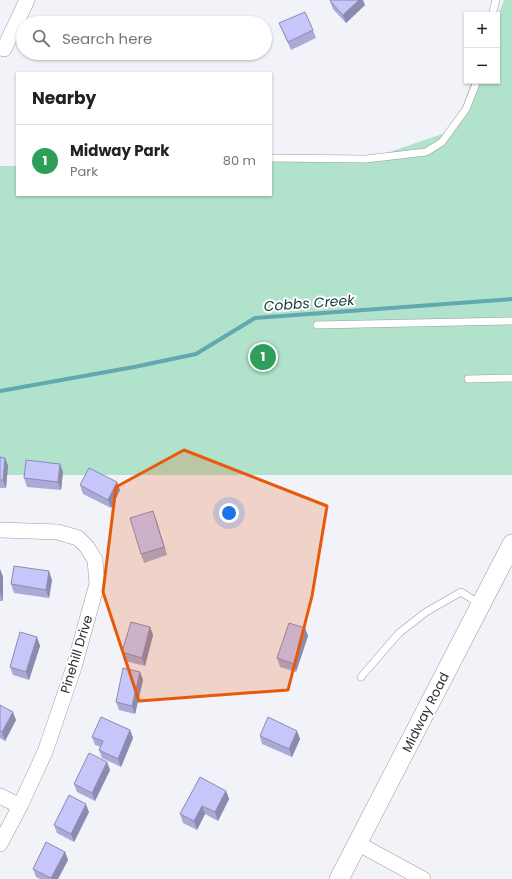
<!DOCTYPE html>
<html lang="en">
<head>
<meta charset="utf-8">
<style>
	body { margin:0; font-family:Poppins,sans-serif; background:#f6f6f6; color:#222 }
	.controls { position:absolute; right:12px; top:12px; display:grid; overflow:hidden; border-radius:0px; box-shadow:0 1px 3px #0004 }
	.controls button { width:36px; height:36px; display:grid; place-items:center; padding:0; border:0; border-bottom:1px solid #e0e0e0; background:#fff; color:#222; font:20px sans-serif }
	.you { position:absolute; left:229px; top:513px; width:14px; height:14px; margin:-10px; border:3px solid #fff; border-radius:50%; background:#1a73e8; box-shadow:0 0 0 6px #1a73e833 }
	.badge { display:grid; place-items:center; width:26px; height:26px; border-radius:50%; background:#1a73e8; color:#fff; font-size:13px; font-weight:700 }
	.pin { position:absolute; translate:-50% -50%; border:2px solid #fff; box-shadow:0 1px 4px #0006 }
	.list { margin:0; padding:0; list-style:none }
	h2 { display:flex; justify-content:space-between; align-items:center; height:52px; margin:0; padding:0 16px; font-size:17px }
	h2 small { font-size:13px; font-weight:400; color:#767676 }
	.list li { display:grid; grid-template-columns:26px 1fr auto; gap:12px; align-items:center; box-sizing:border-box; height:72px; padding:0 16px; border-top:1px solid #e0e0e0 }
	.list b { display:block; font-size:15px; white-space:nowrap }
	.list p { margin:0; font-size:13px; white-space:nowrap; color:#767676 }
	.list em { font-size:13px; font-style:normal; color:#767676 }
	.icon { flex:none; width:22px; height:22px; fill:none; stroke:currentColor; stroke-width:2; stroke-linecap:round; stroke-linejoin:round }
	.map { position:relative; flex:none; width:512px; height:879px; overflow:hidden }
	.search { position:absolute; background:#fff; box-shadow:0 1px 3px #0004; left:16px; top:16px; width:256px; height:44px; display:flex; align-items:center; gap:10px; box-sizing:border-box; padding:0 14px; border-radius:22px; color:#767676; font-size:15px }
	.panel { position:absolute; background:#fff; box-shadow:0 1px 3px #0004; left:16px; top:72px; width:256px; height:124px; border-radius:0px }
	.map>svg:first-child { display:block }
	.green { fill:#b1e2cb }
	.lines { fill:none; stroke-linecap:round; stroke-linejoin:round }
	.stream { stroke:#61a8b0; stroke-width:4 }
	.service-casing { stroke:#9c9ca2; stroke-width:8 }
	.minor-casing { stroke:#9c9ca2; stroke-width:16 }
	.tertiary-casing { stroke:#9c9ca2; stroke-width:20 }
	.service { stroke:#fff; stroke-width:7 }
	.minor { stroke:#fff; stroke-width:15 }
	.tertiary { stroke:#fff; stroke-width:19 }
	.wall { fill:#abaad7 }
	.shaded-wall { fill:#8b8baf }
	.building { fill:#c7c6fa; stroke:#8b8baf }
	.marked { fill:#e8590c; fill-opacity:0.2; stroke:#e8590c; stroke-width:3; stroke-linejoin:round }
	.labels { text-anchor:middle; stroke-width:4; stroke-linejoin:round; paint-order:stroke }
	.street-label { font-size:13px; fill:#2f2f32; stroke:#fff }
	.water-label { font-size:14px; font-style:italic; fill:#15383c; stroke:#fff }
</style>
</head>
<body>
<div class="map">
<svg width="512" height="879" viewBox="0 0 512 879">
	<rect width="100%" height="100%" fill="#f2f2f9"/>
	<polygon class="green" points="504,0 512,0 512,475 0,475 0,166 17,166 17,195 271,195 271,162 363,161 454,130 472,81 497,81 497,17"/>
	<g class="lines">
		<polyline class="stream" points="0,391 134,367 196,354 255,318 512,299"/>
		<defs>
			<g id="service">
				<polyline points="492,15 496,0"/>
				<polyline points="271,158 366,159 426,152 442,142 466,109 477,81"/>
				<polyline points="317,325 512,321"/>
				<polyline points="468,379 512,378"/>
				<polyline points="361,677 399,633 426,612 461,592 480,604"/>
			</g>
			<g id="minor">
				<polyline points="4,49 27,0"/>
				<polyline points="0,530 58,532 78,538 87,547 95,560 97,584 74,667 45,752 20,806 0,844"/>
				<polyline points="0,796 20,806"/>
				<polyline points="357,843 423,879"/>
			</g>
			<polyline id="tertiary" points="339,879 512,544"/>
		</defs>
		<use href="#service" class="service-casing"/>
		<use href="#minor" class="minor-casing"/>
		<use href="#tertiary" class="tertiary-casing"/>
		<use href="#service" class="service"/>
		<use href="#minor" class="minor"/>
		<use href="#tertiary" class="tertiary"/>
	</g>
	<g class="wall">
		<polygon points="330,1 365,5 346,23 333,9"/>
		<polygon points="279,23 313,30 316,38 291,50"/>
		<polygon points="165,53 181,53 181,54"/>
		<polygon points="244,53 255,53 255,54"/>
		<polygon points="0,457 5,458 8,466 6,488 0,488"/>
		<polygon points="60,464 63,472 61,490 27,487 24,478"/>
		<polygon points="117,482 120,490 111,508 83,494 80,485"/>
		<polygon points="156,519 167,555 144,563 141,554"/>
		<polygon points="0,569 3,577 3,601 0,601"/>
		<polygon points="52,580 49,598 14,593 11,584"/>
		<polygon points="150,627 153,635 145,666 125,661 122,652"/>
		<polygon points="305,628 308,636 296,672 280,667 277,658"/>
		<polygon points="37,637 40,646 29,680 13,675 10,667"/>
		<polygon points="140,672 143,680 135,714 119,710 116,702"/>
		<polygon points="0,705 16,720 5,741 0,738"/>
		<polygon points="130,730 133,738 121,767 102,758 99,750 101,747 95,745 92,737"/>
		<polygon points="297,731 300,739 292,757 262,744 260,736"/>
		<polygon points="107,762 110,770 95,801 77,792 74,784"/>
		<polygon points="226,791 229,799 218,821 205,814 197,830 183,823 180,814"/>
		<polygon points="89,812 74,842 57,833 54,825"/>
		<polygon points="65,852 68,860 58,879 40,879 36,877 33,869"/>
	</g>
	<g class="shaded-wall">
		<polygon points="359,0 363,0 365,5 346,23 343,15"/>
		<polygon points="5,458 8,466 6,488 3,480"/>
		<polygon points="60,464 63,472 61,490 58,482"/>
		<polygon points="117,482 120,490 111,508 108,500"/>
		<polygon points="153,511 156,519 167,555 164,547"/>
		<polygon points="0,569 3,577 3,601 0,593"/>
		<polygon points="49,571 52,580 49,598 46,590"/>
		<polygon points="150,627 153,635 145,666 142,658"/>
		<polygon points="305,628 308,636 296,672 294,664"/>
		<polygon points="37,637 40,646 29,680 26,672"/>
		<polygon points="140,672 143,680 135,714 132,706"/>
		<polygon points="13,712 16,720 5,741 2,732"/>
		<polygon points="130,730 133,738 121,767 118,759"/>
		<polygon points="297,731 300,739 292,757 289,749"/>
		<polygon points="107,762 110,770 95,801 92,793"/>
		<polygon points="226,791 229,799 218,821 215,812"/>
		<polygon points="86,804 89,812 74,842 71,834"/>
		<polygon points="202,806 205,814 197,830 194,821"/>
		<polygon points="65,852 68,860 58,879 52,879 51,878"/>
	</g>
	<g class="building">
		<polygon points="331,0 359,0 343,15 330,1"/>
		<polygon points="305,12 313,30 288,42 279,23"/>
		<polygon points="77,21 77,23 45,23 45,22"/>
		<polygon points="0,457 5,458 3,480 0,480"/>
		<polygon points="26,460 60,464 58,482 24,478"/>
		<polygon points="89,468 117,482 108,500 80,485"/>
		<polygon points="153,511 164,547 141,554 130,518"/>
		<polygon points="14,566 49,571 46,590 11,584"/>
		<polygon points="131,622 150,627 142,658 122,652"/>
		<polygon points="289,623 305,628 294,664 277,658"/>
		<polygon points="20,632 37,637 26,672 10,667"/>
		<polygon points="123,668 140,672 132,706 116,702"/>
		<polygon points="0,705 13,712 2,732 0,731"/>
		<polygon points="101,717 130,730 118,759 99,750 103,741 92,737"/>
		<polygon points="268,717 297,731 289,749 260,736"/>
		<polygon points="89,753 107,762 92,793 74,784"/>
		<polygon points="200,777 226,791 215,812 202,806 194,821 180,814"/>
		<polygon points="69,795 86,804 71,834 54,825"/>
		<polygon points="46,842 65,852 51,878 33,869"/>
	</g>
	<path class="marked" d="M184 450 327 506 312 596 288 690 139 701 103 592 116 487Z"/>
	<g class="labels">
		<g class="street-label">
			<text transform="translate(76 654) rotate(-73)" y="5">Pinehill Drive</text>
			<text transform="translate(425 712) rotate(-63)" y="5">Midway Road</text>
		</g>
		<g class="water-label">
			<text transform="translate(309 303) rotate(-4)" y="5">Cobbs Creek</text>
		</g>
	</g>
</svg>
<div class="controls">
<button>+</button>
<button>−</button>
</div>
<div class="you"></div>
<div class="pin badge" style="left:263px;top:357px;background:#2e9e5b">1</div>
<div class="search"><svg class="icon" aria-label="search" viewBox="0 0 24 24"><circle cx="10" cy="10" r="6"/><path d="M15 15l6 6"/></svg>Search here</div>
<section class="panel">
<h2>Nearby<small></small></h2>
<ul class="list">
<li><span class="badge" style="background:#2e9e5b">1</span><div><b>Midway Park</b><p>Park</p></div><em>80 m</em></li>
</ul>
</section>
</div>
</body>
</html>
